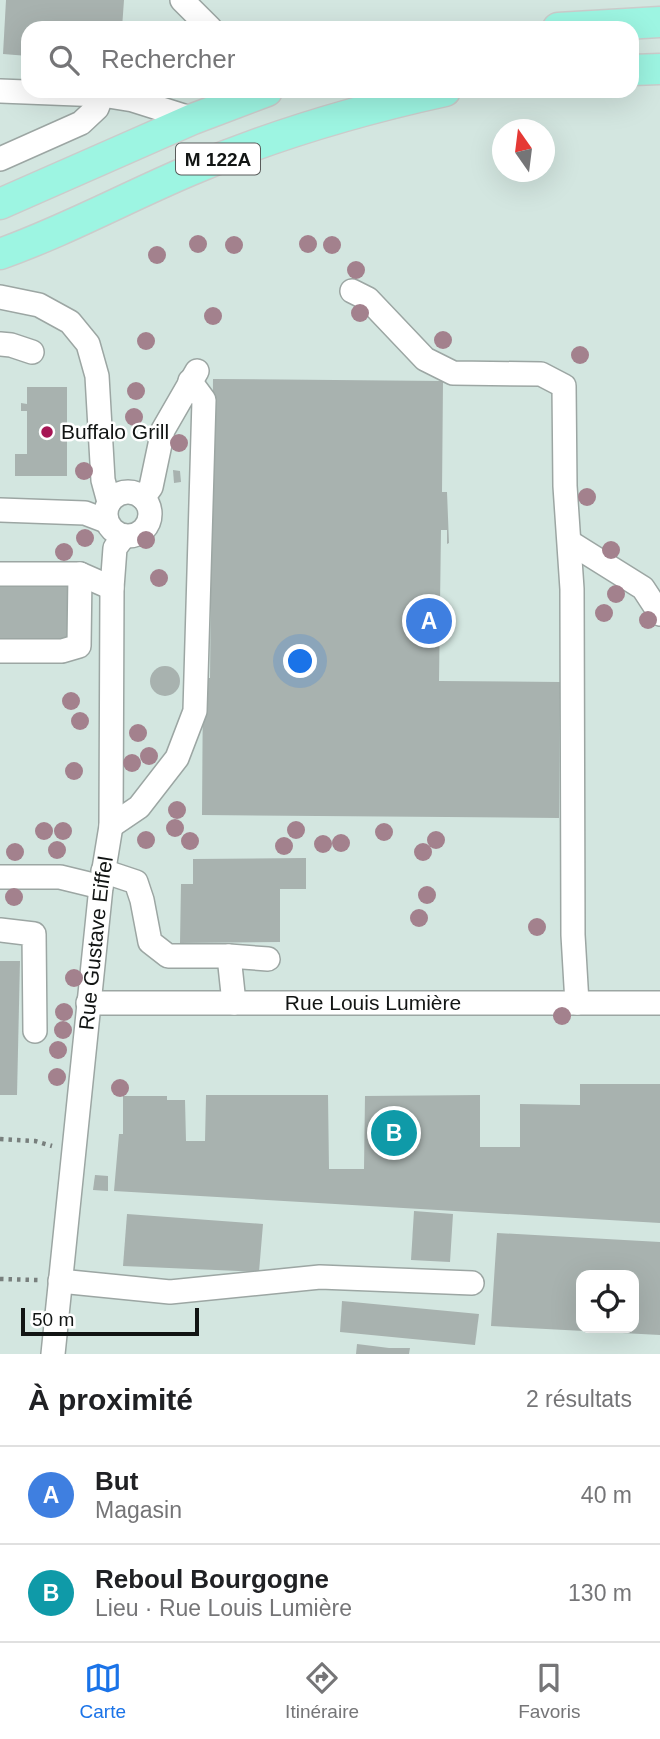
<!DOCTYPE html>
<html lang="fr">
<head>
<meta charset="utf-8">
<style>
	body { margin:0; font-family:Arial,sans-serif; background:#f2f2f2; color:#202124 }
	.controls { position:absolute; right:21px; bottom:21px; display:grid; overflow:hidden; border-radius:14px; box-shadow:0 7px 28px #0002 }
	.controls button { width:63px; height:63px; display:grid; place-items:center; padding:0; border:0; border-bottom:2px solid #e0e0e0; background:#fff; color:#202124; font:35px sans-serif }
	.compass { position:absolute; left:492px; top:119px; width:63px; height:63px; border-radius:50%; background:#fff; box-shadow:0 7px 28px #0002; rotate:346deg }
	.scale { position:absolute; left:21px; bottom:18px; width:178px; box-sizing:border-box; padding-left:7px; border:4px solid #121514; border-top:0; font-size:19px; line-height:24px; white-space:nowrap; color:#121514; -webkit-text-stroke:5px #fff; paint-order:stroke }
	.you { position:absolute; left:301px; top:662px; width:24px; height:24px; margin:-18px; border:5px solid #fff; border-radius:50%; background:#1a73e8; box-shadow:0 0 0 10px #1a73e833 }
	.badge { display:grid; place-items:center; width:46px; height:46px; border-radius:50%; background:#1a73e8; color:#fff; font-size:23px; font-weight:700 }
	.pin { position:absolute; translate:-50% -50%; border:4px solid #fff; box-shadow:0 2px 7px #0006 }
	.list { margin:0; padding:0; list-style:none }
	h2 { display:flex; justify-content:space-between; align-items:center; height:91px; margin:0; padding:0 28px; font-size:30px }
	h2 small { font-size:23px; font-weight:400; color:#757577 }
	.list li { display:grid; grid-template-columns:46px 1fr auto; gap:21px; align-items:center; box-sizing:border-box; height:98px; padding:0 28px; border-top:2px solid #e0e0e0 }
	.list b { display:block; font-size:26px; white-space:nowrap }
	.list p { margin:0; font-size:23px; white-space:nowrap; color:#757577 }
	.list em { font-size:23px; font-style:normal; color:#757577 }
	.icon { flex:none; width:38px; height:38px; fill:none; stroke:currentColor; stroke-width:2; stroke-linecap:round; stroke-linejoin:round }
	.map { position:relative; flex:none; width:660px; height:1354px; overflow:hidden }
	.search { position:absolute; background:#fff; box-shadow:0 7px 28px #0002; left:21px; right:21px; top:21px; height:77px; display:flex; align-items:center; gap:18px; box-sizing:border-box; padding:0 24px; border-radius:21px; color:#757577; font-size:26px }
	.sheet { height:287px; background:#fff }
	nav { display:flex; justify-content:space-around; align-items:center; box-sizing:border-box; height:98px; border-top:2px solid #e0e0e0; background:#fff; font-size:19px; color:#757577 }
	nav a { display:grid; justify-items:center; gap:4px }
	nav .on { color:#1a73e8 }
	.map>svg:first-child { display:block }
	.built { fill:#d3e6e0; fill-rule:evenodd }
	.building { fill:#a8b2af; fill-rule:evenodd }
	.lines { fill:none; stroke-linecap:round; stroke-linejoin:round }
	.minor-casing { stroke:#9ca6a3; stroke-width:26 }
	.major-casing { stroke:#cbcccb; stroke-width:33 }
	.path { stroke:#787f7d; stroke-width:4.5; stroke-dasharray:3.5 5; stroke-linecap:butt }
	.minor { stroke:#fff; stroke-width:23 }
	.major { stroke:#9df5e2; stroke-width:30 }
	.tree { fill:#a3818d }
	.poi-dot { fill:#a61554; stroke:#fff; stroke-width:2.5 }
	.labels { text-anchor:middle; stroke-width:5; stroke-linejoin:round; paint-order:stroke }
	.shield { fill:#fff; stroke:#595b5a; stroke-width:2 }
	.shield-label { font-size:19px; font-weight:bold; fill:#121514 }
	.poi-label { font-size:21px; fill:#121514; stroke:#fff; text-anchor:start }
	.street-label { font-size:21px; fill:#121514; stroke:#fff }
</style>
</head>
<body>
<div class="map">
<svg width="660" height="1354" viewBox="0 0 660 1354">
	<rect width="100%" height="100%" fill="#e7f2ee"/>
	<path class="built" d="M0 0H660V1354H0ZM28 28H632V91H28ZM503 130H544V172H503ZM581 1275H634V1328H581Z"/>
	<g class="building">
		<polygon points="6,0 124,0 122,28 28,28 28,56 3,54"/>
		<polygon points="213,379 443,381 442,492 447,492 449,543 447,544 447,530 441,530 439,681 560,682 559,818 202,815 203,678 210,678"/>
		<polygon points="27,387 67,387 67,476 15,476 15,454 27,454 27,411 21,411 21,403 27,404"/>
		<polygon points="173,470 180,471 181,482 174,483"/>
		<polygon points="69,582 70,638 12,638 12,644 0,644 0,583"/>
		<circle cx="165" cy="681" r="15"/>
		<polygon points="306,858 306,889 280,889 280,942 180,943 181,884 193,884 193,859"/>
		<polygon points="0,961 20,961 17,1095 0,1095"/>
		<polygon points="580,1084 660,1084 660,1223 114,1191 119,1134 123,1134 123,1096 167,1096 167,1100 185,1100 186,1141 205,1141 206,1095 328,1095 329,1169 364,1169 365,1096 480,1095 480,1147 520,1147 520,1104 580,1105"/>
		<polygon points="95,1175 108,1176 108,1191 93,1190"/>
		<polygon points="414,1211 453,1214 450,1262 411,1260"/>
		<polygon points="127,1214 263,1224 259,1272 123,1266"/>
		<path d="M497 1233 660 1242V1335L491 1326ZM581 1275H634V1328H581Z"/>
		<polygon points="342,1301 479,1314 475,1345 340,1332"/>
		<polygon points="357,1344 389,1348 410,1348 409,1354 356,1354"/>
	</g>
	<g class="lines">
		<defs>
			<g id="minor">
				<polyline points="182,0 210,28"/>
				<polyline points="0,91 102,95 133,100 193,119"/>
				<polyline points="0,159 81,123 97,108 102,95"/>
				<polyline points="352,291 368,299 425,359 453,373 541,374 564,386 565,486 572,589 573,935 577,1003"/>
				<polyline points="0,297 39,305 70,322 88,344 97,376 103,480 109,502"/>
				<polyline points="0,344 11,345 32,352"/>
				<circle cx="128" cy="514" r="22"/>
				<polyline points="143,498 151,487 163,430 197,371"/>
				<polyline points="0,510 85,513 106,521"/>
				<polyline points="571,543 643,588 660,614"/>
				<polyline points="0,574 80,574 112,588"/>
				<polyline points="0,651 62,651 79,646 80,574"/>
				<polyline points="111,826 139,807 177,758 195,711 204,400 190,381"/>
				<polyline points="103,871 136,882 142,900 150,942 168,956 229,956 268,959"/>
				<polyline points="0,877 60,877 101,887"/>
				<polyline points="0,930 34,934 35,1031"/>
				<polyline points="229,956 234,1003"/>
				<path id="s1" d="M88 1003H660"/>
				<polyline points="60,1281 170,1292 320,1277 472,1283"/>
				<path id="s2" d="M53 1354 101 887 111 826 112 588 115 548 124 536"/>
			</g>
			<g id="major">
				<polyline points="558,28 660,22"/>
				<polyline points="632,70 660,69"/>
				<polyline points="0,204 193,119 267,91"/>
				<path d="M0 254C65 231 127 197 191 170 273 135 358 110 445 91"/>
			</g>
		</defs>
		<use href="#minor" class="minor-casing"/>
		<use href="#major" class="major-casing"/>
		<g class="path">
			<polyline points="0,1139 35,1141 52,1146"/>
			<polyline points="0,1279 38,1280"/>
		</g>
		<use href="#minor" class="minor"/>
		<use href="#major" class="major"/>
	</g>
	<g class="tree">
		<circle cx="198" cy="244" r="9"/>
		<circle cx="308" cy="244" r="9"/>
		<circle cx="234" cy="245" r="9"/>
		<circle cx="332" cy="245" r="9"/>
		<circle cx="157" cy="255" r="9"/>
		<circle cx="356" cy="270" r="9"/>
		<circle cx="360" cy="313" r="9"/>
		<circle cx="213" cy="316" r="9"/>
		<circle cx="443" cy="340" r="9"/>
		<circle cx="146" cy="341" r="9"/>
		<circle cx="580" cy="355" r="9"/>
		<circle cx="136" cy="391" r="9"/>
		<circle cx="134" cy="417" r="9"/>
		<circle cx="179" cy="443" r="9"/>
		<circle cx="84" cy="471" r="9"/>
		<circle cx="587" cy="497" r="9"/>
		<circle cx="85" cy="538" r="9"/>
		<circle cx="146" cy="540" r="9"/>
		<circle cx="611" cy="550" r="9"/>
		<circle cx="64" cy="552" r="9"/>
		<circle cx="159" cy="578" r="9"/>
		<circle cx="616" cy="594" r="9"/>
		<circle cx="604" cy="613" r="9"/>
		<circle cx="648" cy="620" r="9"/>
		<circle cx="71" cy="701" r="9"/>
		<circle cx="80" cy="721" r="9"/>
		<circle cx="138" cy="733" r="9"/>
		<circle cx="149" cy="756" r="9"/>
		<circle cx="132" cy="763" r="9"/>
		<circle cx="74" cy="771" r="9"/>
		<circle cx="177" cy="810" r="9"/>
		<circle cx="175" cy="828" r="9"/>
		<circle cx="296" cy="830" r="9"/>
		<circle cx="44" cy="831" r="9"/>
		<circle cx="63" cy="831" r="9"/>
		<circle cx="384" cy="832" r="9"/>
		<circle cx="146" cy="840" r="9"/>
		<circle cx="436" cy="840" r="9"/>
		<circle cx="190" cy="841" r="9"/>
		<circle cx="341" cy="843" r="9"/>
		<circle cx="323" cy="844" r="9"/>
		<circle cx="284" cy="846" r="9"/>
		<circle cx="57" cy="850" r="9"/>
		<circle cx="15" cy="852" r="9"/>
		<circle cx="423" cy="852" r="9"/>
		<circle cx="427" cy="895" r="9"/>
		<circle cx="14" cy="897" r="9"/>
		<circle cx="419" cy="918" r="9"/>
		<circle cx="537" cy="927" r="9"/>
		<circle cx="74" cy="978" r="9"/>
		<circle cx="64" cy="1012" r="9"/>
		<circle cx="562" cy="1016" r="9"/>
		<circle cx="63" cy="1030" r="9"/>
		<circle cx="58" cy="1050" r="9"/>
		<circle cx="57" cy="1077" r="9"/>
		<circle cx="120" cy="1088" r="9"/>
	</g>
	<circle class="poi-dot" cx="47" cy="432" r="7"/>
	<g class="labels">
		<rect class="shield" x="176" y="143.5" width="84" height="31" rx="5"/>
		<g class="shield-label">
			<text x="218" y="166">M 122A</text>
		</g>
		<g class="poi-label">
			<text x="61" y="439">Buffalo Grill</text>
		</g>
		<g class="street-label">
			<text dy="7" stroke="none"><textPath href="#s2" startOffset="413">Rue Gustave Eiffel</textPath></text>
			<text dy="7" stroke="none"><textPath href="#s1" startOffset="285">Rue Louis Lumière</textPath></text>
		</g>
	</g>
</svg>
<div class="controls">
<button><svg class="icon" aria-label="locate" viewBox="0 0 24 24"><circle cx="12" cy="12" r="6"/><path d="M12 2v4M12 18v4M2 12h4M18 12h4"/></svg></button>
</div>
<svg class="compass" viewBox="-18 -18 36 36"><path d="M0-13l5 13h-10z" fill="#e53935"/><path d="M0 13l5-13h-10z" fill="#757577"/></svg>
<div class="scale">50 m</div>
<div class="you"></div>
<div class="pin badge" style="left:429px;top:621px;background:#3f7fe0">A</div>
<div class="pin badge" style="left:394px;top:1133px;background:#0f9aa8">B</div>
<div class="search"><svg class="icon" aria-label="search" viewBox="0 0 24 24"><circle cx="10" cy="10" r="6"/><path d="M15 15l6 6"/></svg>Rechercher</div>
</div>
<section class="sheet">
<h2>À proximité<small>2 résultats</small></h2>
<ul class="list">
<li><span class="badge" style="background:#3f7fe0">A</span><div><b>But</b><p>Magasin</p></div><em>40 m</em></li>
<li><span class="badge" style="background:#0f9aa8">B</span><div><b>Reboul Bourgogne</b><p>Lieu · Rue Louis Lumière</p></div><em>130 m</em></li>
</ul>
</section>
<nav>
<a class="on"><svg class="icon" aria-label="map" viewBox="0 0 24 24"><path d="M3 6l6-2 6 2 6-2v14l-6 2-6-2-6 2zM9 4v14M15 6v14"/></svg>Carte</a>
<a><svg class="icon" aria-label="directions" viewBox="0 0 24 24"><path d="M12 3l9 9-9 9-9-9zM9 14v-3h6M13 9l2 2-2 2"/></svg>Itinéraire</a>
<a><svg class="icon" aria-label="saved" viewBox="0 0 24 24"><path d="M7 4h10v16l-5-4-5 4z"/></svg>Favoris</a>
</nav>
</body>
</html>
